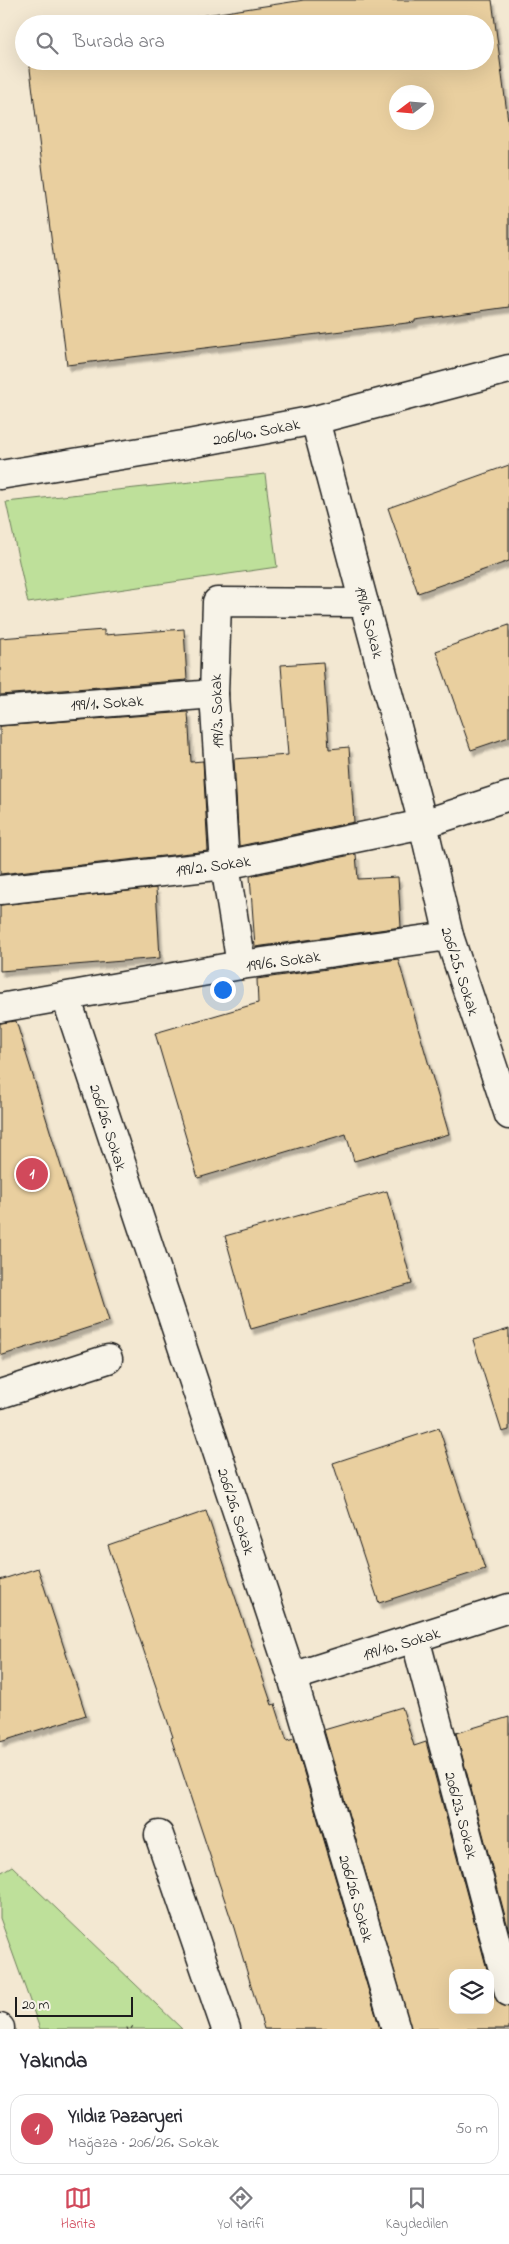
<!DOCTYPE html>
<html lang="tr">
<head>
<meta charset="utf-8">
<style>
	body { margin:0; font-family:"Indie Flower",sans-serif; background:#f2f2f3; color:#2b2b33 }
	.controls { position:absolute; right:15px; bottom:15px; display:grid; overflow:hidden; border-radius:10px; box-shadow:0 5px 20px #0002 }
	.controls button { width:45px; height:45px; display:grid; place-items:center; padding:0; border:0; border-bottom:1px solid #e1e1e2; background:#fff; color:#2b2b33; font:25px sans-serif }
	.compass { position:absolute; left:389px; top:85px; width:45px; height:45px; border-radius:50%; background:#fff; box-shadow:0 5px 20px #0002; rotate:254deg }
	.scale { position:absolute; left:15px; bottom:12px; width:118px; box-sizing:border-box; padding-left:5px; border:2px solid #1c1c1c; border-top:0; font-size:14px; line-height:18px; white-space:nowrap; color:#1c1c1c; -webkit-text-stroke:4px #f7f3e8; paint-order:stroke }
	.you { position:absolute; left:222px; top:989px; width:18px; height:18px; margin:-12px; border:4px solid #fff; border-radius:50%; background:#1a73e8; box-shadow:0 0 0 8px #1a73e833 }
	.badge { display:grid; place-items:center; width:32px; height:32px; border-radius:50%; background:#d1495b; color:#fff; font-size:16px; font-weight:700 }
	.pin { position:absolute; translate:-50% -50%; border:2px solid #fff; box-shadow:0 1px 5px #0006 }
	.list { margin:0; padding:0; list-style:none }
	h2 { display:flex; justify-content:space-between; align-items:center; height:65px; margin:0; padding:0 20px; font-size:21px }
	h2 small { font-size:16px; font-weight:400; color:#7c7c81 }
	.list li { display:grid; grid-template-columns:32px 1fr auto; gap:15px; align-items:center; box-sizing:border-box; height:70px; margin:0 10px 10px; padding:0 10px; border:1px solid #e1e1e2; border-radius:15px }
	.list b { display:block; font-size:19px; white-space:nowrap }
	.list p { margin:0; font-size:16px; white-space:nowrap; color:#7c7c81 }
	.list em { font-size:16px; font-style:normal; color:#7c7c81 }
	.icon { flex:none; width:28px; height:28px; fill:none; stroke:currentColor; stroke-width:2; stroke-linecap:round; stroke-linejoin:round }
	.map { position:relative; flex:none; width:509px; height:2029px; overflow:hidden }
	.search { position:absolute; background:#fff; box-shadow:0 5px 20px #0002; left:15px; right:15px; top:15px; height:55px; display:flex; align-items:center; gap:12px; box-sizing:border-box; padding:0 18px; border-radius:28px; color:#7c7c81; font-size:19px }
	.sheet { height:145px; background:#fff }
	nav { display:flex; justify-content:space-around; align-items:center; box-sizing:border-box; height:70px; border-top:1px solid #e1e1e2; background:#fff; font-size:14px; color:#7c7c81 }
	nav a { display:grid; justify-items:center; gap:2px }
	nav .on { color:#d1495b }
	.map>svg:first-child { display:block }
	.green { fill:#bee09a; stroke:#6d7e5b }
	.building { fill:#e9cf9f; stroke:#1c1c1c; fill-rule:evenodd; filter:url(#shadow) }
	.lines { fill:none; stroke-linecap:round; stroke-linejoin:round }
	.minor-casing { stroke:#1c1c1c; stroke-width:31 }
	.major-casing { stroke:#1c1c1c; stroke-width:31 }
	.path { stroke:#1c1c1c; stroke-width:3; stroke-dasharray:1 4; stroke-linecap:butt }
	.minor { stroke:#f7f3e8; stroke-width:28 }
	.major { stroke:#f7f3e8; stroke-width:28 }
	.labels { text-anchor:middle; stroke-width:4.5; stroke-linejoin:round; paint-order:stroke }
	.street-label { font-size:16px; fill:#1c1c1c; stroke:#f7f3e8 }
</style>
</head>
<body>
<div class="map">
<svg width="509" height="2029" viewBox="0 0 509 2029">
	<defs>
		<filter id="shadow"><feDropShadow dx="3" dy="5.5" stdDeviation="1" flood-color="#0004"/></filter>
	</defs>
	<rect width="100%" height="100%" fill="#f3e8d2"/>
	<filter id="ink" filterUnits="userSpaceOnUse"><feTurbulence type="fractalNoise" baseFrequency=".02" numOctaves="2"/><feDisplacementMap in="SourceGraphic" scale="10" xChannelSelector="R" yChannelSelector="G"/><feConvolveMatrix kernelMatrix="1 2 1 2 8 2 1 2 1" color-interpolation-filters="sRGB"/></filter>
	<g filter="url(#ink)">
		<g class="green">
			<polygon points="265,474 277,567 28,603 6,502"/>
			<polygon points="12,1866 182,2029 40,2029 0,1918 0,1873"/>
		</g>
		<g class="building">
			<path d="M304 0H492L509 128V307L415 320V322L67 365 29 61H485V24H147ZM396 92H426V122H396Z"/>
			<polygon points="509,465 509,561 418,593 388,508"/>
			<polygon points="509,625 509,737 471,750 436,651"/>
			<polygon points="184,629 187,680 0,695 0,638 104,630 104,635"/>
			<polygon points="323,662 329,749 349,747 354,822 239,846 234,759 288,755 281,665"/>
			<polygon points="188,712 191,762 203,761 208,851 0,874 0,726"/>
			<polygon points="356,854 358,879 398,877 401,927 255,947 250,876"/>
			<polygon points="156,888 160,958 0,971 0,905"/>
			<polygon points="398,959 449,1134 354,1161 346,1134 198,1178 155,1033 258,1003 257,979"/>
			<polygon points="16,1021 109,1321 0,1356 0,1023"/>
			<polygon points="387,1191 412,1284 251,1329 225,1236"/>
			<polygon points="509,1329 509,1430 502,1432 473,1340"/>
			<polygon points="439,1428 485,1569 379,1603 333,1463"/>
			<polygon points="206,1511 272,1705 275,1704 287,1741 294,1739 380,2029 264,2029 234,1928 171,1738 173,1737 108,1545"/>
			<polygon points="38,1568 86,1715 0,1742 0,1580"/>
			<polygon points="402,1707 414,1746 426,1742 488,1973 453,1973 453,2010 490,2010 490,1982 498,2003 509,2007 509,2029 411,2029 324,1730"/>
			<polygon points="509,1717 509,1931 456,1733"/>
		</g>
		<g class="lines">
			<defs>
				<g id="minor">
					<polyline points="315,420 423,824 449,936 509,1115"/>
					<polyline points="0,711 214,694"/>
					<polyline points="0,890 225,865 423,824 509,796"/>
					<polyline points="241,965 225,865 214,694 217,602 364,603"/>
					<polyline points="66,997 292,1677 396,2029"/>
					<polyline points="0,1008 241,965 449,936"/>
					<polyline points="0,1394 108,1359"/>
					<polyline points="415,1638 509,1992"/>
					<polyline points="292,1677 509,1608"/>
					<polyline points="159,1835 226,2029"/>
					<polyline points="0,2028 0,2029"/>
				</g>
				<polyline id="major" points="0,475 183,445 315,420 509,369"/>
			</defs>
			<use href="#minor" class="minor-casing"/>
			<use href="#major" class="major-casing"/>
			<polyline class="path" points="127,2029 131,2027 134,2029"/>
			<use href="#minor" class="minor"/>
			<use href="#major" class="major"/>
		</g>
	</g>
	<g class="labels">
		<g class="street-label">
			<text transform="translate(256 431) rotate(-11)" y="6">206/40. Sokak</text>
			<text transform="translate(370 622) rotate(75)" y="6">199/8. Sokak</text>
			<text transform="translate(107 702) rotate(-4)" y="6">199/1. Sokak</text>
			<text transform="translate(216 711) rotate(-92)" y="6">199/3. Sokak</text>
			<text transform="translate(213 865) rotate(-8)" y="6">199/2. Sokak</text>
			<text transform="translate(283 960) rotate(-8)" y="6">199/6. Sokak</text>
			<text transform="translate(461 971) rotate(72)" y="6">206/25. Sokak</text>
			<text transform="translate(109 1127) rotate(72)" y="6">206/26. Sokak</text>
			<text transform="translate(237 1511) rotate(72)" y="6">206/26. Sokak</text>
			<text transform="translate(401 1643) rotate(-17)" y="6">199/10. Sokak</text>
			<text transform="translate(462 1815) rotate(75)" y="6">206/23. Sokak</text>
			<text transform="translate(357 1898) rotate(74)" y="6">206/26. Sokak</text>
		</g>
	</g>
</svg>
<div class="controls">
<button><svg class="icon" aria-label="layers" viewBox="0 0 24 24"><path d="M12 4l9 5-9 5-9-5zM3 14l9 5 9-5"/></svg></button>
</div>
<svg class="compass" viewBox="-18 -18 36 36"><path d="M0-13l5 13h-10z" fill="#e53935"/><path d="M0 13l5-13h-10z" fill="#7c7c81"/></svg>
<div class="scale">20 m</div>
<div class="you"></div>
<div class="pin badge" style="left:32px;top:1174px">1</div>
<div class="search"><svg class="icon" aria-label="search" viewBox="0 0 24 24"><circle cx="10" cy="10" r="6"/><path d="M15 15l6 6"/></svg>Burada ara</div>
</div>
<section class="sheet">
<h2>Yakında<small></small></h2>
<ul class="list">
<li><span class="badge">1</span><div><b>Yıldız Pazaryeri</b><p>Mağaza · 206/26. Sokak</p></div><em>50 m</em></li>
</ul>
</section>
<nav>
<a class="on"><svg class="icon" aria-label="map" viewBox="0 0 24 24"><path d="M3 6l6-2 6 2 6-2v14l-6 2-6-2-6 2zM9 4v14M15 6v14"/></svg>Harita</a>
<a><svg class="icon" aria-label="directions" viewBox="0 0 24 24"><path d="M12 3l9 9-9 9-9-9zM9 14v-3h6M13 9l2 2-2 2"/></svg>Yol tarifi</a>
<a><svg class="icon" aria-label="saved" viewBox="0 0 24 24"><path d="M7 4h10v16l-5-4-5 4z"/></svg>Kaydedilen</a>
</nav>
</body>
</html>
